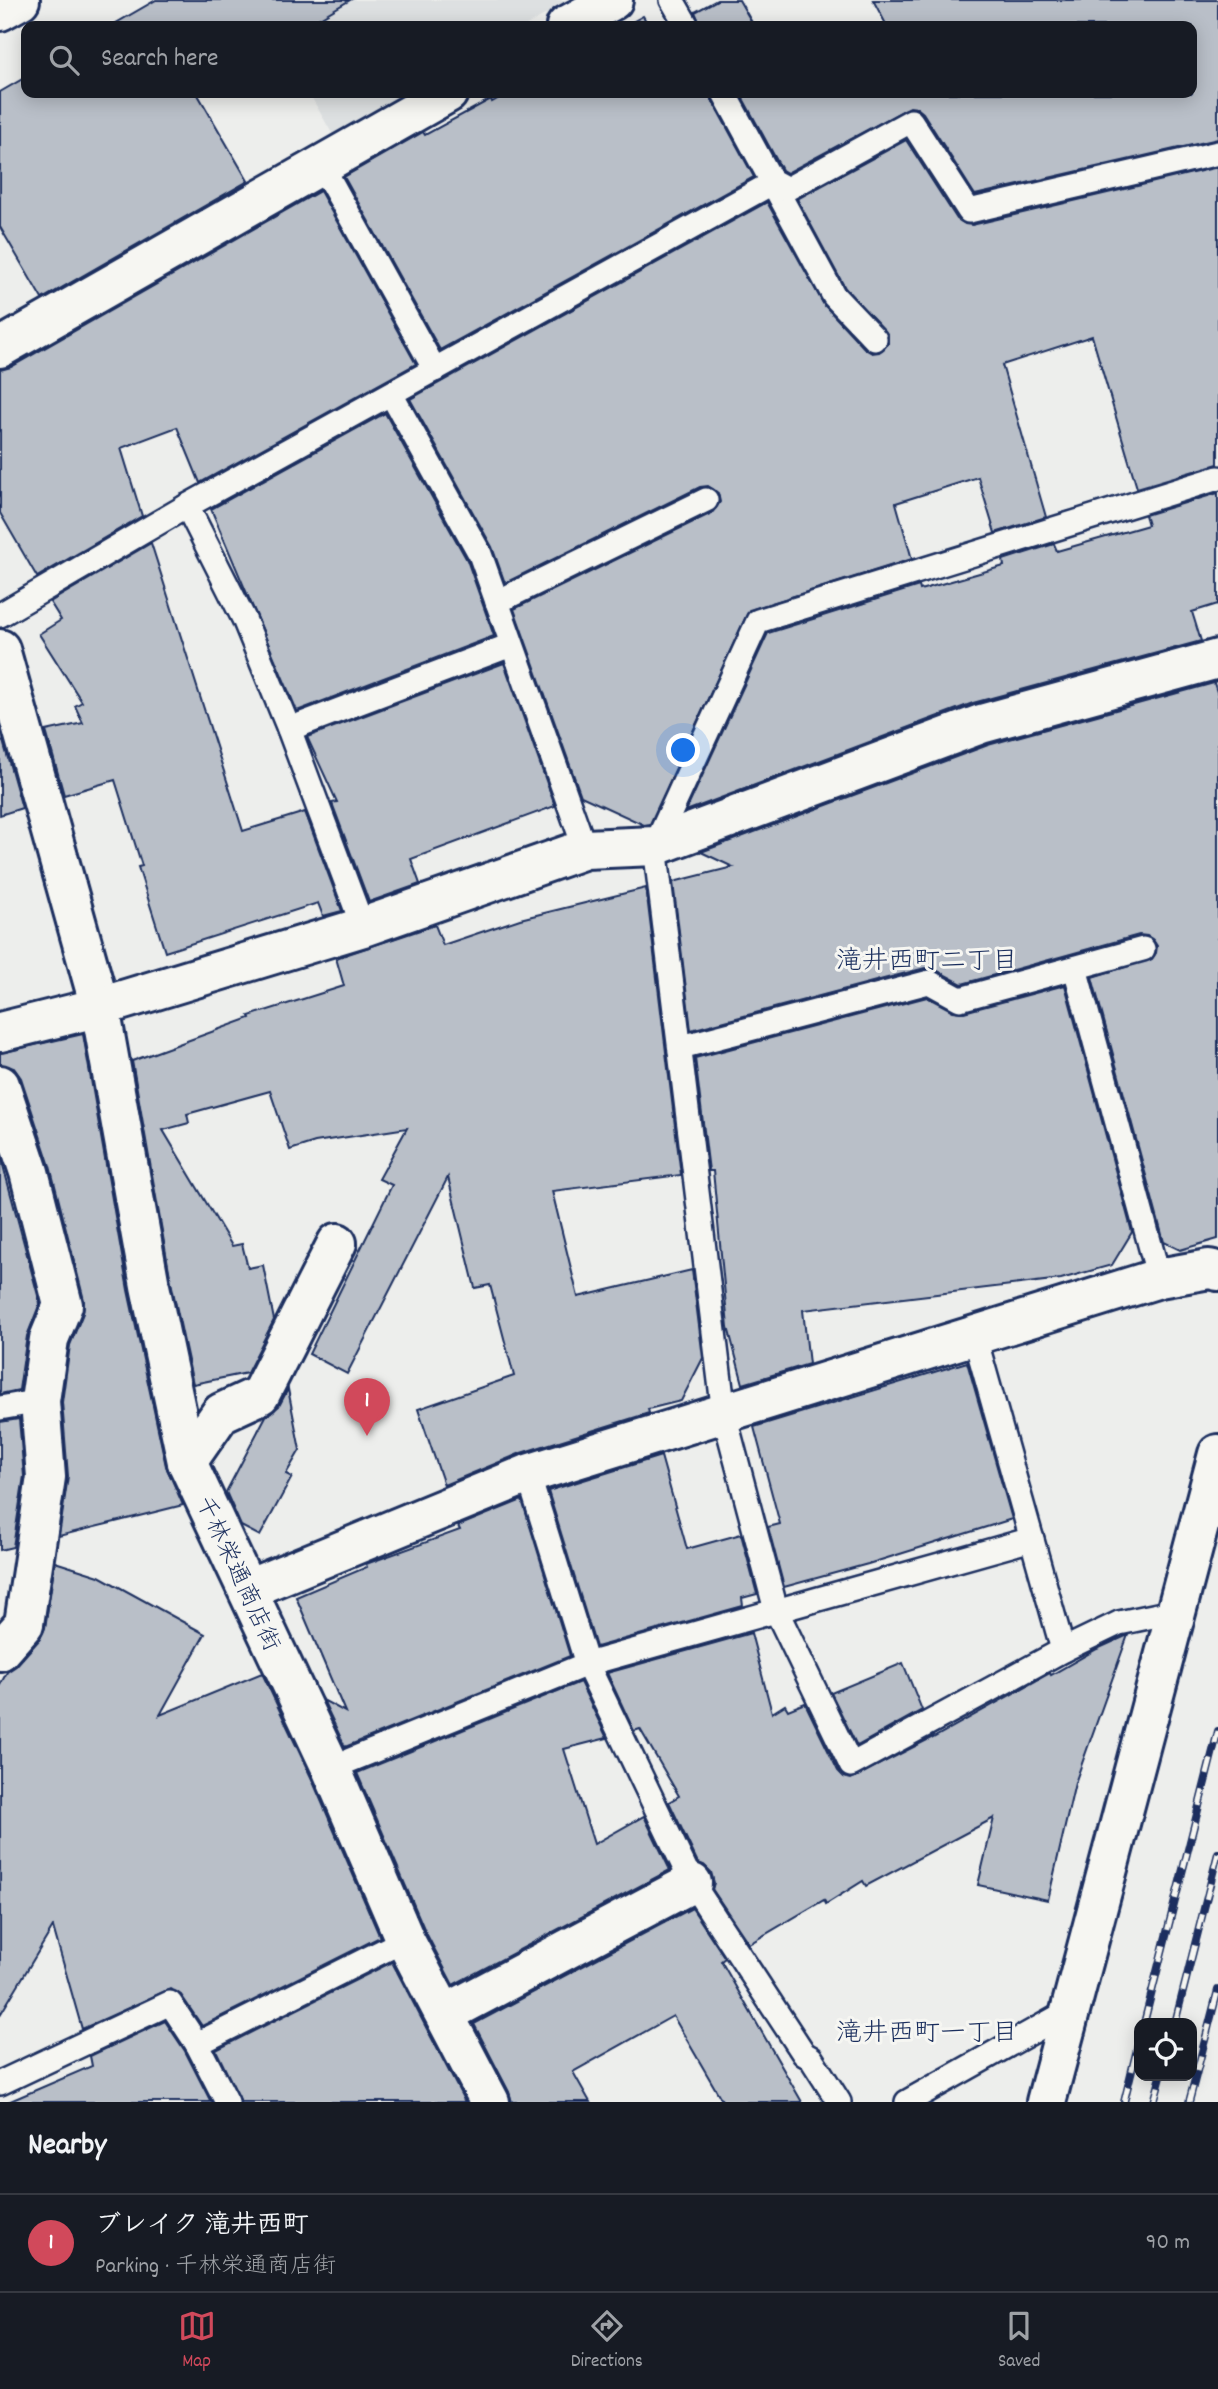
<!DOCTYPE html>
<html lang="en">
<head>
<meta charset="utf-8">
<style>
	body { margin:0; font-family:Dekko,"Klee One",sans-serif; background:#20242c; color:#f1f3f6 }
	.controls { position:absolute; right:21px; bottom:21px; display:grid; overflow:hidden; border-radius:14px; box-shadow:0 4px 18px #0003 }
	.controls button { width:63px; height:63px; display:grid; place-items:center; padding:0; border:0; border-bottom:2px solid #363941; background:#171b24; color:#f1f3f6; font:35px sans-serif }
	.you { position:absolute; left:684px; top:751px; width:24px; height:24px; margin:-18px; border:5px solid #fff; border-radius:50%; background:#1a73e8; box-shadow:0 0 0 10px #1a73e833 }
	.badge { display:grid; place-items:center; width:46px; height:46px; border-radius:50%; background:#d1495b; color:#fff; font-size:23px; font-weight:700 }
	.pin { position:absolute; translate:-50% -58px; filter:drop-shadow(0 2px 4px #0008) }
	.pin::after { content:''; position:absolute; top:37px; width:24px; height:21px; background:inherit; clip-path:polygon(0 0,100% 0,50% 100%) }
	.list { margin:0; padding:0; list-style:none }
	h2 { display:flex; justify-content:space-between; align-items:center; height:91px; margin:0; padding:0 28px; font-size:30px }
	h2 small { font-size:23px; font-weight:400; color:#9ea1a6 }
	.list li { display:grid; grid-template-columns:46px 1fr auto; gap:21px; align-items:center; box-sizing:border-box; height:98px; padding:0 28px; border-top:2px solid #363941 }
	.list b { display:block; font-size:26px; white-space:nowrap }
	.list p { margin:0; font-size:23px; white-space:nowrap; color:#9ea1a6 }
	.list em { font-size:23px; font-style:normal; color:#9ea1a6 }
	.icon { flex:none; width:38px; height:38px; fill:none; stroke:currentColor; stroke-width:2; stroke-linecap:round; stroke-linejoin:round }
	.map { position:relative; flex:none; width:1218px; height:2102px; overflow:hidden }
	.search { position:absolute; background:#171b24; box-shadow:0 4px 18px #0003; left:21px; right:21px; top:21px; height:77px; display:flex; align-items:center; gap:18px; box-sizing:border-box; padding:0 24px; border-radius:14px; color:#9ea1a6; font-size:26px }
	.sheet { height:189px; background:#171b24 }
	nav { display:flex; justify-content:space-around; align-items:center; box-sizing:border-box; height:98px; border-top:2px solid #363941; background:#171b24; font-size:19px; color:#9ea1a6 }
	nav a { display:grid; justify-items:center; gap:4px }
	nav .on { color:#d1495b }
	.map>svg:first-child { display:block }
	.built { fill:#dde0e1 }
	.building { fill:#b9bfc8; stroke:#1b2f5e; stroke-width:2 }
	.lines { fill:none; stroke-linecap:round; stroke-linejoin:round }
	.service-casing { stroke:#1b2f5e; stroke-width:28 }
	.minor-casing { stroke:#1b2f5e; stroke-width:44 }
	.service { stroke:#f6f6f2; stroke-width:23 }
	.minor { stroke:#f6f6f2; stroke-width:38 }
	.rail-casing { stroke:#1b2f5e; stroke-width:8 }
	.rail { stroke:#f6f6f2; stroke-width:5; stroke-dasharray:16; stroke-linecap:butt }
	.labels { text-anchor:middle; stroke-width:6; stroke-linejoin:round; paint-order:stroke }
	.street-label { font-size:24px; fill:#1b2f5e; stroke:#f6f6f2 }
	.neighbourhood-label { font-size:26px; fill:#1b2f5e; stroke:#f6f6f2 }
</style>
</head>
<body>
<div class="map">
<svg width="1218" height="2102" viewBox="0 0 1218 2102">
	<rect width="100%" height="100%" fill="#edeeec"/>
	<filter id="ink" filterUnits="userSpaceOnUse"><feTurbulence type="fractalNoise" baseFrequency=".0143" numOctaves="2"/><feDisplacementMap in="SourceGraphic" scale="14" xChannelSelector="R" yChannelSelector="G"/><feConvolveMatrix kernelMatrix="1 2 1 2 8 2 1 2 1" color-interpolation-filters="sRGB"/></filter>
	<g filter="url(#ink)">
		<g class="built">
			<polygon points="256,0 571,0 525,26 271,26"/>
			<polygon points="309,93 407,93 333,135"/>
		</g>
		<g class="building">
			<polygon points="156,0 350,0 306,26 111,26"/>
			<polygon points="717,0 739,0 754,26 701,26 695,12"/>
			<polygon points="873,0 1218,0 1218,139 975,195 923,113 917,108 910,107 787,173 782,170 740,93 1192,93 1192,26 887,26"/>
			<polygon points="643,16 649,26 625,26"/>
			<polygon points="26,77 26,93 197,93 248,181 42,299 0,227 0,92"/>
			<polygon points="508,93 710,93 712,100 754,177 440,350 344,177 423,132 425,135 491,99 492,102"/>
			<polygon points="906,140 957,219 965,224 972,225 1218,167 1218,464 1137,488 1092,336 1002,365 1046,517 995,533 978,477 896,503 912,559 749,610 650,824 644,825 581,796 514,609 712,513 720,502 718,493 708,486 700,487 505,583 492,547 410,399 767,202 824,305 865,349 872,353 879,352 888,344 888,335 845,288 797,199"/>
			<polygon points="320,191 416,364 200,483 177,427 121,448 142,516 37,577 0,513 0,370 11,367"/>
			<polygon points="385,413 467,560 494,636 297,711 211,509"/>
			<polygon points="1218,493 1218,604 1192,612 1201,641 973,703 686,811 768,633 919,586 920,590 1004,566 1003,560 1054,544 1057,551 1148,525 1145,515"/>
			<polygon points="151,543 243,831 305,812 342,911 323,916 318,903 165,952 138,867 142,866 115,780 64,795 46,731 83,723 75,706 82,702 39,634 61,620 50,602"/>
			<polygon points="504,663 555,806 411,859 420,884 369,902 332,803 337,802 307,737"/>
			<polygon points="1214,683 1218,695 1218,1239 1180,1250 1164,1242 1092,977 1152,959 1156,953 1157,946 1153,940 1147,936 1139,935 962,984 936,970 925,968 691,1030 673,882 733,867 701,852 988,745"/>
			<polygon points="3,741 22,808 0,815 0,742"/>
			<polygon points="646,888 681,1175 552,1191 578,1297 692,1270 703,1358 681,1401 648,1409 649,1413 521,1453 444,1485 418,1409 514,1376 490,1285 475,1288 448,1177 347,1374 309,1354 392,1185 379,1179 407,1128 315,1142 290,1150 270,1091 187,1114 189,1123 163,1130 232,1246 242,1244 248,1268 263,1265 274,1320 247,1373 193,1384 171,1282 132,1061 250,1018 249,1016 344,986 336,958 435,925 443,945 520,919"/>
			<polygon points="1065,985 1132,1232 1112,1265 1061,1279 803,1310 809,1364 743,1384 728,1327 713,1171 709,1171 695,1058 927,997 953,1011 964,1012"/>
			<polygon points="83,1034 128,1290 166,1466 183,1505 59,1536 68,1476 62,1402 70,1345 83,1313 84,1300 50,1166 21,1078 14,1068 0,1064 0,1053"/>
			<polygon points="0,1154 40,1303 27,1336 19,1390 0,1394"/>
			<polygon points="967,1362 1012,1519 868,1564 784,1587 768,1527 780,1524 754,1427"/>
			<polygon points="288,1389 300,1450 286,1474 292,1477 260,1536 241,1526 226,1492 266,1416 279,1406"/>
			<polygon points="19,1419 24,1476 13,1547 0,1550 0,1422"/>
			<polygon points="661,1456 687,1549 741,1534 757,1594 742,1598 743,1606 596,1647 548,1491"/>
			<polygon points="522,1500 570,1656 345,1747 323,1700 345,1712 296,1597 367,1567 366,1564 460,1530 458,1526"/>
			<polygon points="55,1562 99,1576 205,1634 160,1715 262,1673 311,1777 380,1937 202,2026 181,1995 170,1989 82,2029 53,1927 0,2015 0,1685 7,1672 16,1666 40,1639 45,1628"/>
			<polygon points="751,1633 772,1713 785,1705 788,1710 805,1703 838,1771 844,1777 851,1779 933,1737 933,1738 1050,1673 1051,1675 1097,1649 1128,1635 1075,1783 1048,1900 978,1885 994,1818 866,1886 863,1881 826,1904 824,1900 749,1944 712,1889 714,1883 711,1872 704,1865 698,1863 669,1802 679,1796 640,1729 634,1731 607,1673"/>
			<polygon points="903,1663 922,1710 857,1746 831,1693"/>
			<polygon points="580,1682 607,1738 564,1749 594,1844 644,1816 670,1870 453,1985 425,1931 357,1773"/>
			<polygon points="692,1908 725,1958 721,1961 802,2102 723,2102 673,2016 573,2072 590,2102 512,2102 509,2092 474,2024"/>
			<polygon points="392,1962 465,2102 241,2102 216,2050"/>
			<polygon points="165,2021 185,2051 211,2102 8,2102 92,2066 90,2056"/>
		</g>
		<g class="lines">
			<defs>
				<g id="service">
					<polyline points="672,0 687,26"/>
					<polyline points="724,93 834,296 875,339"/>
					<polyline points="321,164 435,370"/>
					<polyline points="391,394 480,554 585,849"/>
					<polyline points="187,506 244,619 289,729 363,927"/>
					<polyline points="497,602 706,500"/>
					<polyline points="0,615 187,506 774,182 787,189 911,121 969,211 1218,153"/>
					<polyline points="289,729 511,645"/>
					<polyline points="1075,968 1159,1278"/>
					<polyline points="681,1047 929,982 960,999 1143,949"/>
					<polyline points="974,1334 1063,1650"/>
					<polyline points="0,1408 40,1401"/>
					<polyline points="528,1474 587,1664 692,1883 804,2054 811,2058 839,2102"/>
					<polyline points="1177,1611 1119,1623 1063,1650 851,1765 776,1610 724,1414 655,846 758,621 1218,478"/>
					<polyline points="331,1768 587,1664 1032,1539"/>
					<polyline points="197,2044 227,2102"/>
					<polyline points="0,2083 170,2003 197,2044 405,1940"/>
					<polyline points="907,2102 1069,2011"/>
				</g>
				<g id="minor">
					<polyline points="0,11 20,0"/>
					<polyline points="566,26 613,0"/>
					<polyline points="0,348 448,93"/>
					<polyline points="0,649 100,1007 150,1286 187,1462 331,1768 405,1940 490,2102"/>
					<polyline points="0,1032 100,1007 363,927 585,849 655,846 981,724 1218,659"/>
					<polyline points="0,1085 29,1172 63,1305 49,1339 40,1401 46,1477 24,1624 0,1651"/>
					<polyline points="187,1462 221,1413 260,1395 337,1243"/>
					<polyline points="248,1589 528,1474 1159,1278 1209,1269 1218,1271"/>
					<polyline points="445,2014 692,1883"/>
					<polyline points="1046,2102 1218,1454"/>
				</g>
			</defs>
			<use href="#service" class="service-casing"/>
			<use href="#minor" class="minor-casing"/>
			<use href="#service" class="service"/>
			<use href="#minor" class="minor"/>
			<defs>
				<g id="rail">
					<polyline points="1144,2023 1218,1731"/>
					<polyline points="1175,2023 1218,1853"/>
					<polyline points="1124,2102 1139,2041"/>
					<polyline points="1154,2102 1161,2076"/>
					<polyline points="1189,2102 1218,1990"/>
				</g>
			</defs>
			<use href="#rail" class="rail-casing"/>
			<use href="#rail" class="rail"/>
		</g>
	</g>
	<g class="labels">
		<g class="street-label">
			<text transform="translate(239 1573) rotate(65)" y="8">千林栄通商店街</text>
		</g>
		<g class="neighbourhood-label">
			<text x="927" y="968">滝井西町二丁目</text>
			<text x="927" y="2040">滝井西町一丁目</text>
		</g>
	</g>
</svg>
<div class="controls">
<button><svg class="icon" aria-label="locate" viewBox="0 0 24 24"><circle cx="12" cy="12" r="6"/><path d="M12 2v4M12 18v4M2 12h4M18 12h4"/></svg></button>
</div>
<div class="you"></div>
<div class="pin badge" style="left:367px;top:1436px">1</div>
<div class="search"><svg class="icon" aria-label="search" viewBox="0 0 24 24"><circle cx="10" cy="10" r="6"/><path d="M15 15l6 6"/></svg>Search here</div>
</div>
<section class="sheet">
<h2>Nearby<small></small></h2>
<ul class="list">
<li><span class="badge">1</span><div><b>ブレイク 滝井西町</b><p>Parking · 千林栄通商店街</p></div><em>90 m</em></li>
</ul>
</section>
<nav>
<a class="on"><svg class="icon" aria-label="map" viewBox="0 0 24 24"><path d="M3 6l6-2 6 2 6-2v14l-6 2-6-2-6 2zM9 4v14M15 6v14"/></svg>Map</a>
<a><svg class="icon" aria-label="directions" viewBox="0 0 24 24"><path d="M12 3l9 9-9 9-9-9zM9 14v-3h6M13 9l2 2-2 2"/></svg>Directions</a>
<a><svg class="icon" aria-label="saved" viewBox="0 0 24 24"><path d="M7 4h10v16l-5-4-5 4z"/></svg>Saved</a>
</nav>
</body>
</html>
